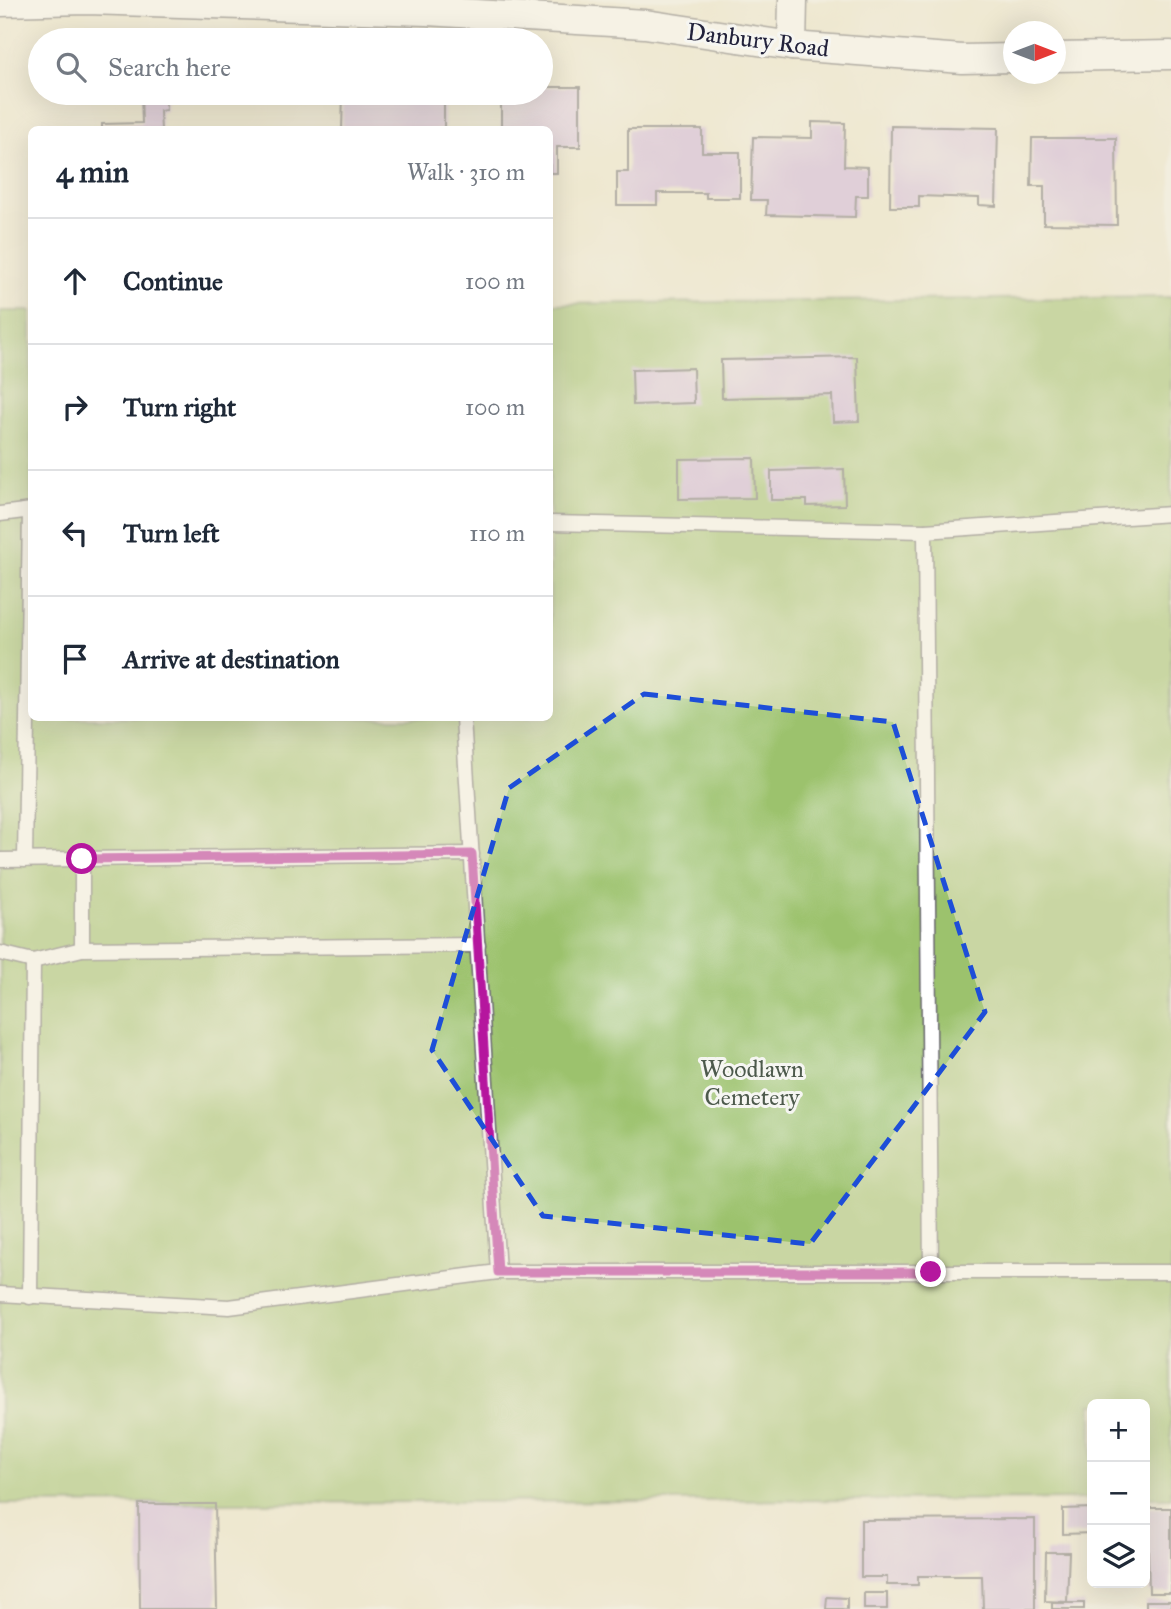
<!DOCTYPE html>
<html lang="en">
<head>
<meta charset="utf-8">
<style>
	body { margin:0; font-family:"IM FELL Great Primer",serif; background:#f2f2f3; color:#1f2937 }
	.controls { position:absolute; right:21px; bottom:21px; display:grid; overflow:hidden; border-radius:10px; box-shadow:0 7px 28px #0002 }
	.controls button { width:63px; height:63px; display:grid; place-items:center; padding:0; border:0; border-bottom:2px solid #e0e1e3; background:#fff; color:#1f2937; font:35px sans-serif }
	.compass { position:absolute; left:1003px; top:21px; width:63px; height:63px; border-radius:50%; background:#fff; box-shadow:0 7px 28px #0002; rotate:90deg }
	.stop { position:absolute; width:21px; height:21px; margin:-16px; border:5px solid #b5179e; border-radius:50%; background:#fff }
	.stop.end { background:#b5179e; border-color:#fff; box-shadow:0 2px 7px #0008 }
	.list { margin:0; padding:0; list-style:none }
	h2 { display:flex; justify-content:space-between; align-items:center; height:91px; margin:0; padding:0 28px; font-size:30px }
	h2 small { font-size:23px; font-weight:400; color:#747a83 }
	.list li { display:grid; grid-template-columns:46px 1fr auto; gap:21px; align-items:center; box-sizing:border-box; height:126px; padding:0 28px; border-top:2px solid #e0e1e3 }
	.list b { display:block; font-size:26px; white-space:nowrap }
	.list em { font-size:23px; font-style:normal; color:#747a83 }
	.icon { flex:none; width:38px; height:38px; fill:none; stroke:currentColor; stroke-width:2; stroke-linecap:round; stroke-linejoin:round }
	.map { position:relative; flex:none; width:1171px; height:1609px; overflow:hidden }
	.search { position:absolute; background:#fff; box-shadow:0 7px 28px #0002; left:28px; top:28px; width:525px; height:77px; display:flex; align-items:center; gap:18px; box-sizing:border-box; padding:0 24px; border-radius:38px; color:#747a83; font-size:26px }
	.panel { position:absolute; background:#fff; box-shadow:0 7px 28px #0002; left:28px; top:126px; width:525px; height:595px; border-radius:10px }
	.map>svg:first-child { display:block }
	.green { fill:#9cc26d; stroke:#5f7254; stroke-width:2 }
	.building { fill:#ceb1e2 }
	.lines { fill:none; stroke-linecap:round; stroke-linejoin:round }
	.lane-casing { stroke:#69676f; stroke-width:17 }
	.street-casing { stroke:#69676f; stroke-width:31 }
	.lane { stroke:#fff; stroke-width:14 }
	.street { stroke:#fff; stroke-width:28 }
	.route { stroke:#b5179e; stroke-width:9 }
	.marked { fill:none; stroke:#1d4ed8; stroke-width:5; stroke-dasharray:14 9; stroke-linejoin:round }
	.labels { text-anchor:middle; stroke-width:6; stroke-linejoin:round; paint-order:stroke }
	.street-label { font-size:24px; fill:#22223b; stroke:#f6f6f2 }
	.park-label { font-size:24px; fill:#4d5a4c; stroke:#f6f6f2 }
</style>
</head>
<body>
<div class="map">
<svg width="1171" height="1609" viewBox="0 0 1171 1609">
	<rect width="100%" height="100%" fill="#f6f6f2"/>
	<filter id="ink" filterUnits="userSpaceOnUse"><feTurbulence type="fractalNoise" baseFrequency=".0143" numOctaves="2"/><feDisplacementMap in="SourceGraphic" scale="14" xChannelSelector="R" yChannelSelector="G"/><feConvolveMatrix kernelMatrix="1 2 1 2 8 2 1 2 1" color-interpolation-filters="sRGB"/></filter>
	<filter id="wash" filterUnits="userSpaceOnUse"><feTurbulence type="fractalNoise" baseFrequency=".00686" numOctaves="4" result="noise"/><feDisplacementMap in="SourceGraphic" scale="28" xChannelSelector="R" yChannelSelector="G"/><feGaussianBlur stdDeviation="1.57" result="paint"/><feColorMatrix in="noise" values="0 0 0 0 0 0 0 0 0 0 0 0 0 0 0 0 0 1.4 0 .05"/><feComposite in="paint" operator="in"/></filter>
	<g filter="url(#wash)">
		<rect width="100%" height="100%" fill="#eee8d0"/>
		<polygon class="green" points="1171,297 1171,1498 1145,1498 1145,1404 1092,1404 1092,1499 0,1504 0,311 31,311 32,718 550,718 550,304"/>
		<g id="blocks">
			<g class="building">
				<polygon points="541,87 580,87 580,147 557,147 557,173 550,173 550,130 501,130 501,93 541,93"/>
				<polygon points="141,93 165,93 166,110 160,111 161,130 102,130 102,124 142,123"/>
				<polygon points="343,93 444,93 444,130 342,130"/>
				<polygon points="812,122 845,123 844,166 868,167 868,196 856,196 855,217 766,215 767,200 751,200 753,137 812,138"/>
				<polygon points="891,126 998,128 996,206 979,205 979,198 919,196 919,207 890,207"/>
				<polygon points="628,129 702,129 702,152 740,152 740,198 706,198 706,193 657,193 657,205 617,205 617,172 628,172"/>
				<polygon points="1032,138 1116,138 1117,225 1044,224 1044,186 1031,186"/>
				<polygon points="857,357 859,421 833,422 832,395 722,398 721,360"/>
				<polygon points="693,368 694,403 633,405 632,370"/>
				<polygon points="754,458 755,498 679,499 679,459"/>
				<polygon points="844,469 845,505 807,506 807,500 771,500 771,471"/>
				<polygon points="139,1504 215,1504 217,1609 140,1609"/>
				<polygon points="1092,1508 1092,1533 1063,1534 1063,1509"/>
				<polygon points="1147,1508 1171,1508 1171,1593 1149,1593"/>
				<polygon points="1035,1519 1035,1609 983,1609 982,1576 918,1576 918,1585 887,1585 887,1577 861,1577 861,1520"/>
				<polygon points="1046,1552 1069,1552 1067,1602 1045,1601"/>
				<rect x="864" y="1593" width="23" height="16"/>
				<polygon points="827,1597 847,1598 847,1609 826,1609"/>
				<rect x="1146" y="1601" width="25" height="8"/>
				<rect x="1052" y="1603" width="32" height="6"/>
			</g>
		</g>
	</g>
	<g filter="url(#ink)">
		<use href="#blocks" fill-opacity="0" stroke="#69676f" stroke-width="2"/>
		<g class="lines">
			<defs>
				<g id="lane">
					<polyline points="0,514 32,510"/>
					<polyline points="550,523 925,531 1171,514"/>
					<polyline points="925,531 931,1272"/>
					<polyline points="463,718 498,1272"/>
					<polyline points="82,859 82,949"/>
					<polyline points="0,860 472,854"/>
					<polyline points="25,860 30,510"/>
					<polyline points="0,953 33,961 82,949 478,945"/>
					<polyline points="0,1294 229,1307 498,1272 1171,1272"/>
					<polyline points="30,1297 33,961"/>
				</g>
				<g id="street">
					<polyline points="0,2 88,0 426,11 645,24 792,46 962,59 1014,58"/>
					<polyline points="792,46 793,0"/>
					<polyline points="1056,57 1171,55"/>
				</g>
			</defs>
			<use href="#lane" class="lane-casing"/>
			<use href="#street" class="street-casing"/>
			<use href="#lane" class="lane"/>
			<use href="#street" class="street"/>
		</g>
	</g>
	<g class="lines" filter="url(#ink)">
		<polyline class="route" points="82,859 472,854 498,1272 931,1272"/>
	</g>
	<path d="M0 0H1171V1609H0ZM644 694 893 722 985 1012 810 1244 543 1216 432 1050 509 788Z" fill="#eee8d0" fill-opacity=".55" fill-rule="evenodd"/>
	<path class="marked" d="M644 694 893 722 985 1012 810 1244 543 1216 432 1050 509 788Z"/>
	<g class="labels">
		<g class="street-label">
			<text transform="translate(758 40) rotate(7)" y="8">Danbury Road</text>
		</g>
		<g class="park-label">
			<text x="752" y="1077">Woodlawn<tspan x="752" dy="28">Cemetery</tspan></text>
		</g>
	</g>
</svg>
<div class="controls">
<button>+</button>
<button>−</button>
<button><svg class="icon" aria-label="layers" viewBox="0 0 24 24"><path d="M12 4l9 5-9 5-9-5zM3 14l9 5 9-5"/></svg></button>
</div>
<svg class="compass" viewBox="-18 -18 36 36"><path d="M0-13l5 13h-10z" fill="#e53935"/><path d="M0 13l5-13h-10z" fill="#747a83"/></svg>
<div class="stop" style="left:82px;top:859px"></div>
<div class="stop end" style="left:931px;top:1272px"></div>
<div class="search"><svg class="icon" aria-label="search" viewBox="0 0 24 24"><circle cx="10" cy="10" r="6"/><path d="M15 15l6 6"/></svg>Search here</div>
<section class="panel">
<h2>4 min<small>Walk · 310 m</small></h2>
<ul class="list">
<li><svg class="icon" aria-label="ahead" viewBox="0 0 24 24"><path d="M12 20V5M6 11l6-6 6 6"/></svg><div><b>Continue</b></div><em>100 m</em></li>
<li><svg class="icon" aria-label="right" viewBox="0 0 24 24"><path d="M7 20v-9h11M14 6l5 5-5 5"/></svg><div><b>Turn right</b></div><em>100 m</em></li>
<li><svg class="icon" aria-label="left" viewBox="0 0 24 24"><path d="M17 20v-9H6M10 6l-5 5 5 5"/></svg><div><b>Turn left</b></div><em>110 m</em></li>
<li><svg class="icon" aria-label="arrive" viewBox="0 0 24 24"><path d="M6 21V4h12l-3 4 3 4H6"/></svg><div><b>Arrive at destination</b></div></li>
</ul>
</section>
</div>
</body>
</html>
